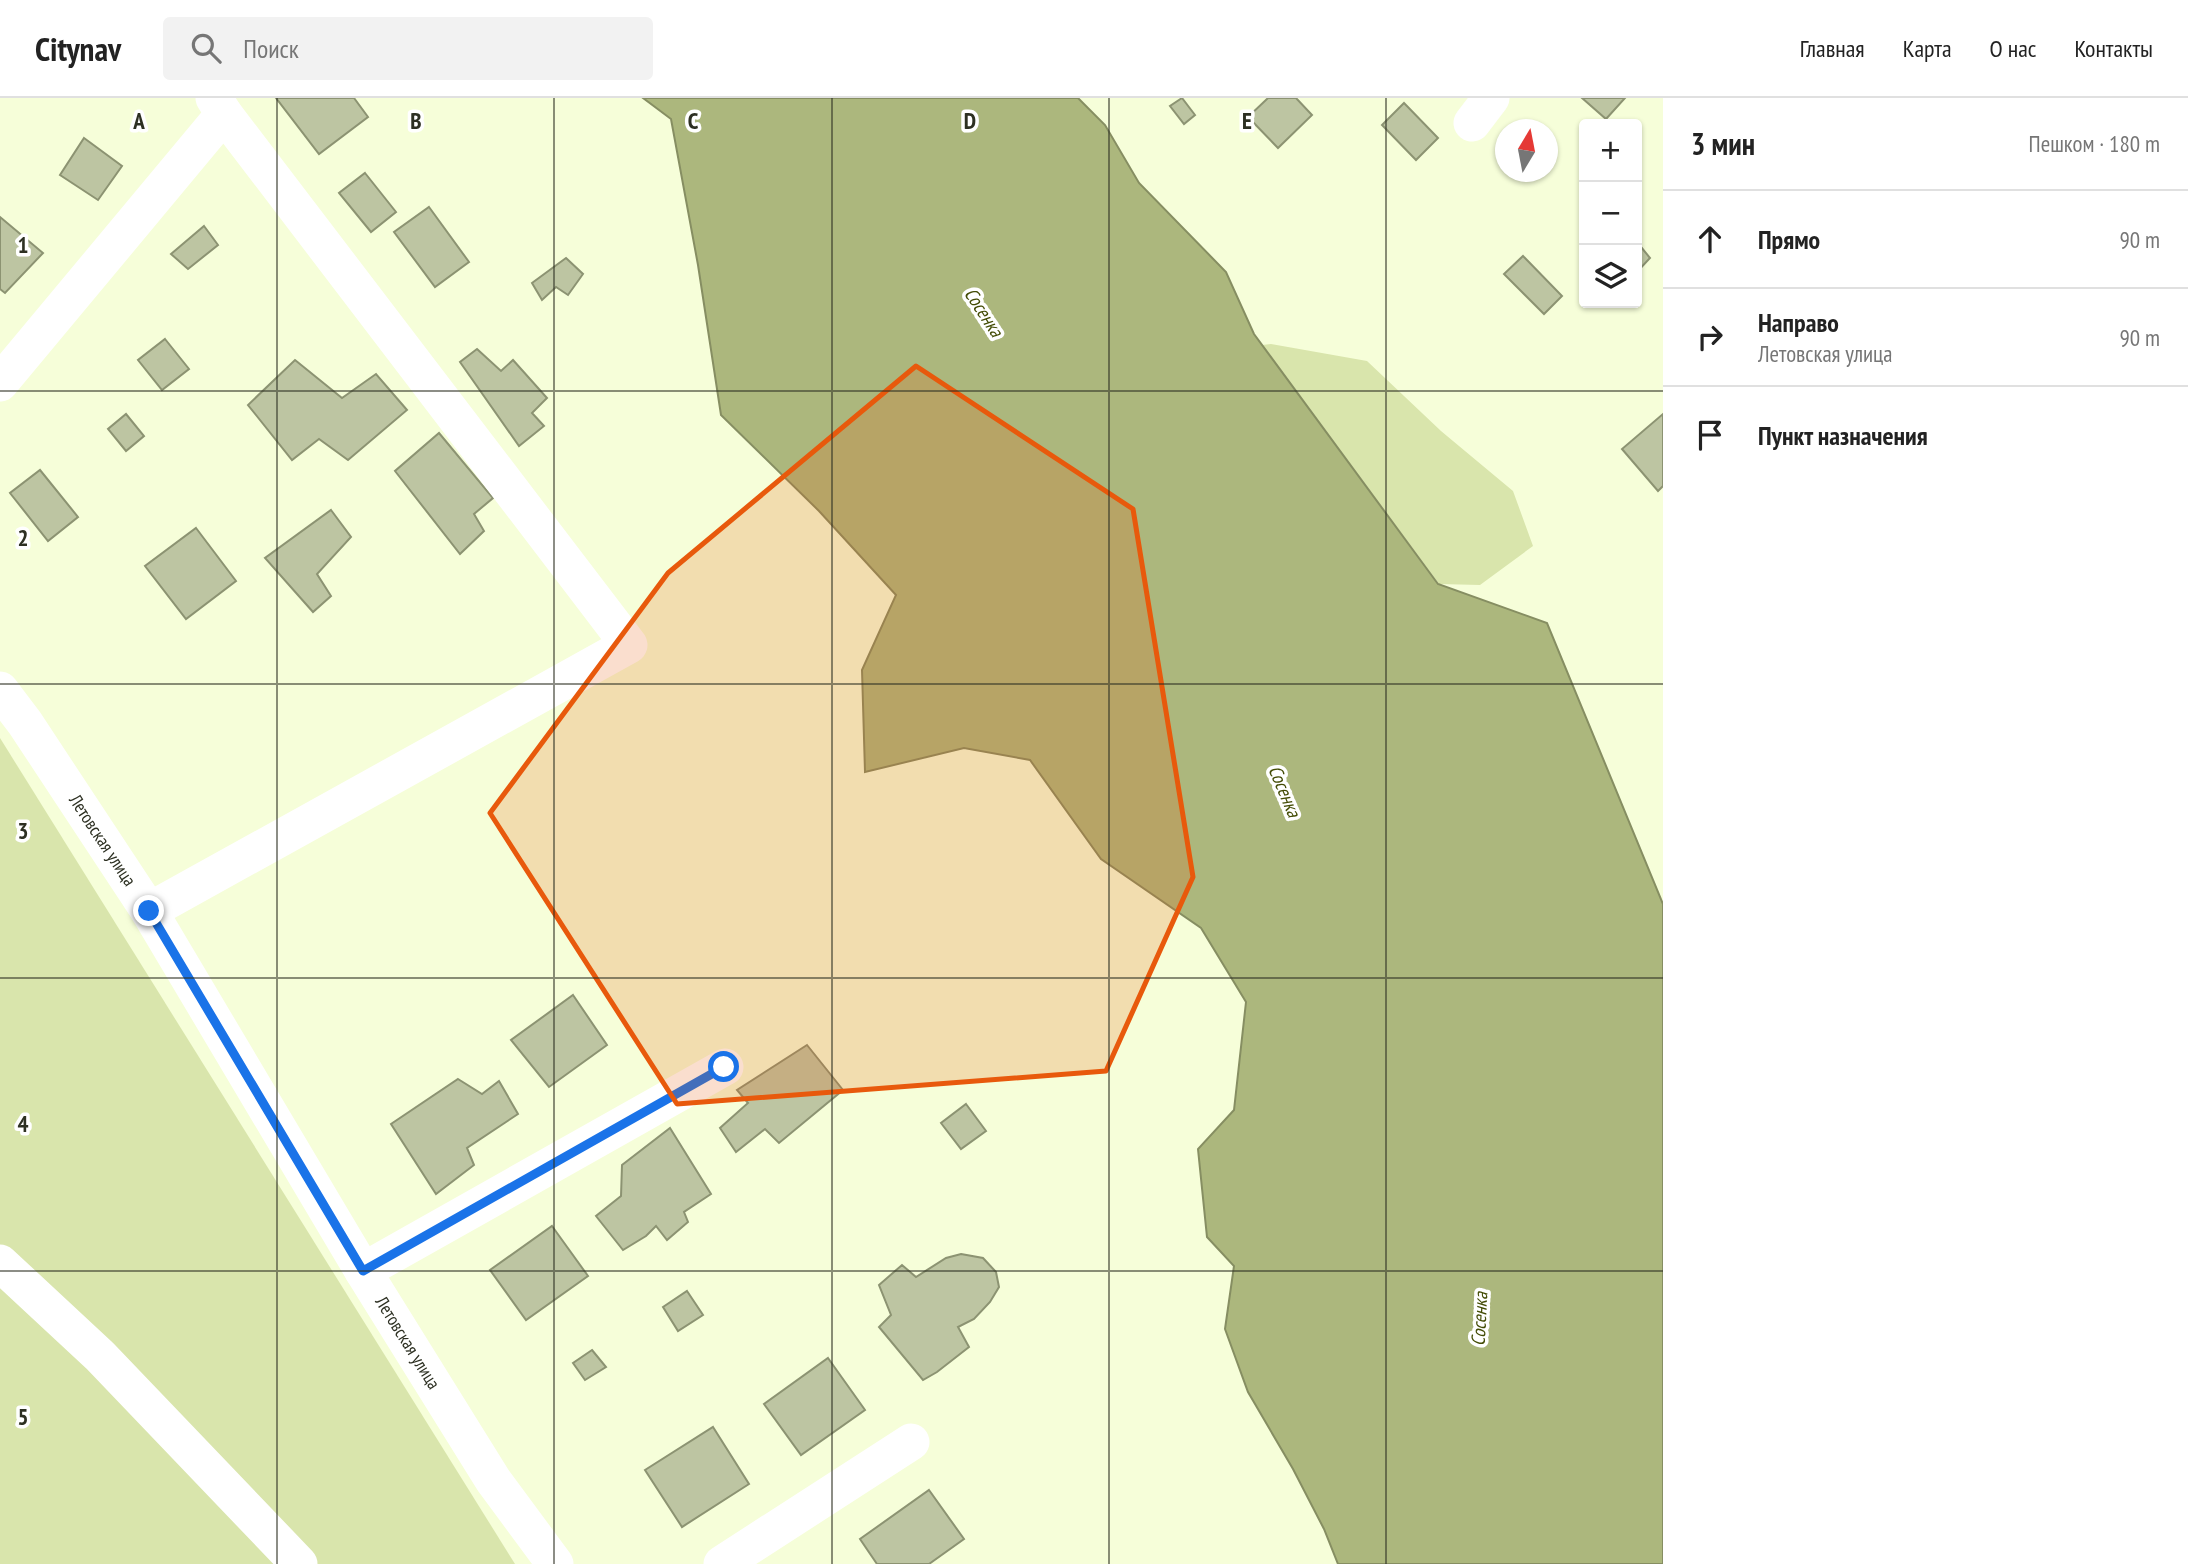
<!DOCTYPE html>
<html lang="ru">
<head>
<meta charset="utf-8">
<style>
	body { margin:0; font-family:"PT Sans Narrow",sans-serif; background:#f2f2f2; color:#222 }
	.controls { position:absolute; right:21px; top:21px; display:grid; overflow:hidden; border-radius:7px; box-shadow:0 2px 5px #0004 }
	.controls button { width:63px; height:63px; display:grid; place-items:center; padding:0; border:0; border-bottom:2px solid #e0e0e0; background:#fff; color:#222; font:35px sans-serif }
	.compass { position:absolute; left:1495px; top:21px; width:63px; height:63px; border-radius:50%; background:#fff; box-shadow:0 2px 5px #0004; rotate:10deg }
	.stop { position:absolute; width:21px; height:21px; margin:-16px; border:5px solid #1a73e8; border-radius:50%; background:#fff }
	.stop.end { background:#1a73e8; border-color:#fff; box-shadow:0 2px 7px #0008 }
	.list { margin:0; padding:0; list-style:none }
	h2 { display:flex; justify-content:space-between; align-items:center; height:91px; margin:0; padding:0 28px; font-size:30px }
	h2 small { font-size:23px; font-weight:400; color:#767676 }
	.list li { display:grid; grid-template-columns:46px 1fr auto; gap:21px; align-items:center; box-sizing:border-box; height:98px; padding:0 28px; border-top:2px solid #e0e0e0 }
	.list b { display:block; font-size:26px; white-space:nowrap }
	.list p { margin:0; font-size:23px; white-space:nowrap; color:#767676 }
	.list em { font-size:23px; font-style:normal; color:#767676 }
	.icon { flex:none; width:38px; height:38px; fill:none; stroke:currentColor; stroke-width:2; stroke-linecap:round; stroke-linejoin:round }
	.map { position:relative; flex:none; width:1663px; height:1466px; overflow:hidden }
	header { display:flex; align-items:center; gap:42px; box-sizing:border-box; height:98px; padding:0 35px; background:#fff; border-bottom:2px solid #e0e0e0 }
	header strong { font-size:33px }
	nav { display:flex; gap:38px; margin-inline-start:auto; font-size:24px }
	.search { width:490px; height:63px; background:#f2f2f2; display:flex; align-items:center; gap:18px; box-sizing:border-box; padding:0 24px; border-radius:7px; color:#767676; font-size:26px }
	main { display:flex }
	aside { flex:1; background:#fff }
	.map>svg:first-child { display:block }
	.green { fill:#d9e5ac }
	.water { fill:#acb77d; stroke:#868e62; stroke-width:2 }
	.building { fill:#bdc5a2; stroke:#8c9372; stroke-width:2 }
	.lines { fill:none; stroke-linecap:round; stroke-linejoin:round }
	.minor { stroke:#fff; stroke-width:37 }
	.route { stroke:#1a73e8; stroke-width:9 }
	.marked { fill:#e8590c; fill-opacity:0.2; stroke:#e8590c; stroke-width:5; stroke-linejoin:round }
	.grid { fill:none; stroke:#2d3022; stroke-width:2; stroke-opacity:0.55 }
	.labels { text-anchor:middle; stroke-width:7; stroke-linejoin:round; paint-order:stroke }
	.street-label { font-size:18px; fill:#2d3022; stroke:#fff }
	.water-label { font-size:19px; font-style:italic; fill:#434c05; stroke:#fff }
	.grid-label { font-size:23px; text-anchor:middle; font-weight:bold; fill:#2d3022; stroke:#fff; stroke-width:7; stroke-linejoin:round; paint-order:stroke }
</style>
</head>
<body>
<header>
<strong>Citynav</strong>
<div class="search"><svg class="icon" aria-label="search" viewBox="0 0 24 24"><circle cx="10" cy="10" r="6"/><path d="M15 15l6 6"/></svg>Поиск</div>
<nav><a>Главная</a><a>Карта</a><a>О нас</a><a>Контакты</a></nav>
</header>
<main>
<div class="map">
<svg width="1663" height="1466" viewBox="0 0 1663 1466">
	<rect width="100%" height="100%" fill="#f6fed9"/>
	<g class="green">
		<polygon points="1271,246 1367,263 1441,333 1513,393 1533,448 1480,487 1439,486 1262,247"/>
		<polygon points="0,640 515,1466 0,1466"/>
	</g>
	<polygon class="water" points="643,0 1078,0 1105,27 1139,85 1226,174 1254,236 1438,486 1547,525 1663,806 1663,1466 1338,1466 1324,1431 1293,1371 1248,1294 1225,1231 1234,1168 1207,1139 1198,1051 1234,1012 1246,904 1201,830 1101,761 1030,662 964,650 865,674 862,572 896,497 819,413 721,317 698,167 671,21"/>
	<g class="building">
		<polygon points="276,0 354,0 368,19 319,56"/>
		<polygon points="1182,0 1195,17 1184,26 1170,8"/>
		<polygon points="1268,0 1296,0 1312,17 1278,50 1248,19"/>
		<polygon points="1582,0 1625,0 1606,21"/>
		<polygon points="1404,5 1438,40 1416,62 1382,27"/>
		<polygon points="84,40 122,68 98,102 60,77"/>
		<polygon points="365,75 396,114 371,134 339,95"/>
		<polygon points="429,109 469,164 435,189 394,134"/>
		<polygon points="0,119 43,155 5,195 0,191"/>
		<polygon points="204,128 218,147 188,171 171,156"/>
		<polygon points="1637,144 1650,160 1637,174"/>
		<polygon points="1523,158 1562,198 1544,216 1504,176"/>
		<polygon points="566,160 583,176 568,197 556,189 542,202 532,185"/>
		<polygon points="165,241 189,271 162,292 138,262"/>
		<polygon points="477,251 501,273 513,262 547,300 532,315 544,328 519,348 460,264"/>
		<polygon points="295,262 342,300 376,276 407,312 348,362 319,341 292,362 248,307"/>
		<polygon points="126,316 144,338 126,353 108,331"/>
		<polygon points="1663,316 1663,388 1658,393 1622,351"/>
		<polygon points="439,335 493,400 474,416 484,433 460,456 395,373"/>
		<polygon points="40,372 78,419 48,443 10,395"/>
		<polygon points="331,412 351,439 317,476 331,498 313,514 265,460"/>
		<polygon points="196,430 236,483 186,521 145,468"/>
		<polygon points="573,897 607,947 549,989 511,942"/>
		<polygon points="807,947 843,992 779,1045 765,1031 736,1054 720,1030 748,1005 737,992"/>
		<polygon points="458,981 482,996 499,983 518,1016 467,1050 474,1067 436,1096 391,1026"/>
		<polygon points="966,1006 986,1033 961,1051 941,1025"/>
		<polygon points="670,1030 711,1096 684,1114 688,1124 667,1142 656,1128 646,1138 623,1152 596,1118 621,1098 622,1067"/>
		<polygon points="552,1128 588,1178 526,1222 490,1172"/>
		<polygon points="961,1156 983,1160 996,1174 999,1189 990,1204 974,1221 958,1229 969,1249 937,1274 923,1282 879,1229 891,1217 879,1187 902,1167 916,1179 946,1160"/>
		<polygon points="687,1193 703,1217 678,1233 663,1209"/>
		<polygon points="592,1252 606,1269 585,1282 573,1265"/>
		<polygon points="828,1260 865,1312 801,1357 764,1306"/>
		<polygon points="713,1329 749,1386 682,1429 645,1372"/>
		<polygon points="929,1392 964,1441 929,1466 877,1466 860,1441"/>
	</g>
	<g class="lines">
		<g class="minor">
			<polyline points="1472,25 1491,0"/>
			<polyline points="0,285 224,16 214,0"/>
			<path id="s1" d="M0 592 25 625 149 813 363 1173 493 1382 555 1466"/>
			<polyline points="149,813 629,547 224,16"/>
			<polyline points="0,1165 100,1258 299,1466"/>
			<polyline points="363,1173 725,969"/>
			<polyline points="722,1466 911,1344"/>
		</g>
	</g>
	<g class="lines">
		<polyline class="route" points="149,813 363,1173 724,969"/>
	</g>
	<path class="marked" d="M916 268 1133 411 1193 779 1106 973 677 1006 490 715 668 475Z"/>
	<path class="grid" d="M277 0V1466M554 0V1466M832 0V1466M1109 0V1466M1386 0V1466M0 293H1663M0 586H1663M0 880H1663M0 1173H1663"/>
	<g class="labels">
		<g class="street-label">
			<text dy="6" stroke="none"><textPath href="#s1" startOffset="182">Летовская улица</textPath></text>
			<text dy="6" stroke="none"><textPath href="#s1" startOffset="770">Летовская улица</textPath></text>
		</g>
		<g class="water-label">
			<text transform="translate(984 214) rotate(57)" y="7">Сосенка</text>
			<text transform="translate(1285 693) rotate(67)" y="7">Сосенка</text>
			<text transform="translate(1479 1221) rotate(-87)" y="7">Сосенка</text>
		</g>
	</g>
	<g class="grid-label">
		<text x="139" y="31">A</text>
		<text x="416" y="31">B</text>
		<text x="693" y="31">C</text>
		<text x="970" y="31">D</text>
		<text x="1247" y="31">E</text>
		<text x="23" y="155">1</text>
		<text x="23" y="448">2</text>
		<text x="23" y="741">3</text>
		<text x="23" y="1034">4</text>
		<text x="23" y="1327">5</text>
	</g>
</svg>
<div class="controls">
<button>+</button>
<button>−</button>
<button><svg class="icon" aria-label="layers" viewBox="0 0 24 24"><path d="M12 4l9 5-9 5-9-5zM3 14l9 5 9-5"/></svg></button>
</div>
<svg class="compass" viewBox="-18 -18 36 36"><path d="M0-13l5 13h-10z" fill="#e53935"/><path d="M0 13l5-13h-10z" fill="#767676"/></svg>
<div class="stop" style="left:724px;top:969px"></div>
<div class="stop end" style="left:149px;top:813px"></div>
</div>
<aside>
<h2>3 мин<small>Пешком · 180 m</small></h2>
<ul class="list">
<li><svg class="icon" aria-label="ahead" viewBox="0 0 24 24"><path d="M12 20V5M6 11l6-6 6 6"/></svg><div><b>Прямо</b></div><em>90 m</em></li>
<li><svg class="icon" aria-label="right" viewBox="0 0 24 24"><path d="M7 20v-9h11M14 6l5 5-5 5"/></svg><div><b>Направо</b><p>Летовская улица</p></div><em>90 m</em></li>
<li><svg class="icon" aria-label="arrive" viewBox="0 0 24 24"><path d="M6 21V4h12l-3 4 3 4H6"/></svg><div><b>Пункт назначения</b></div></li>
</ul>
</aside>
</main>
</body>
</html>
